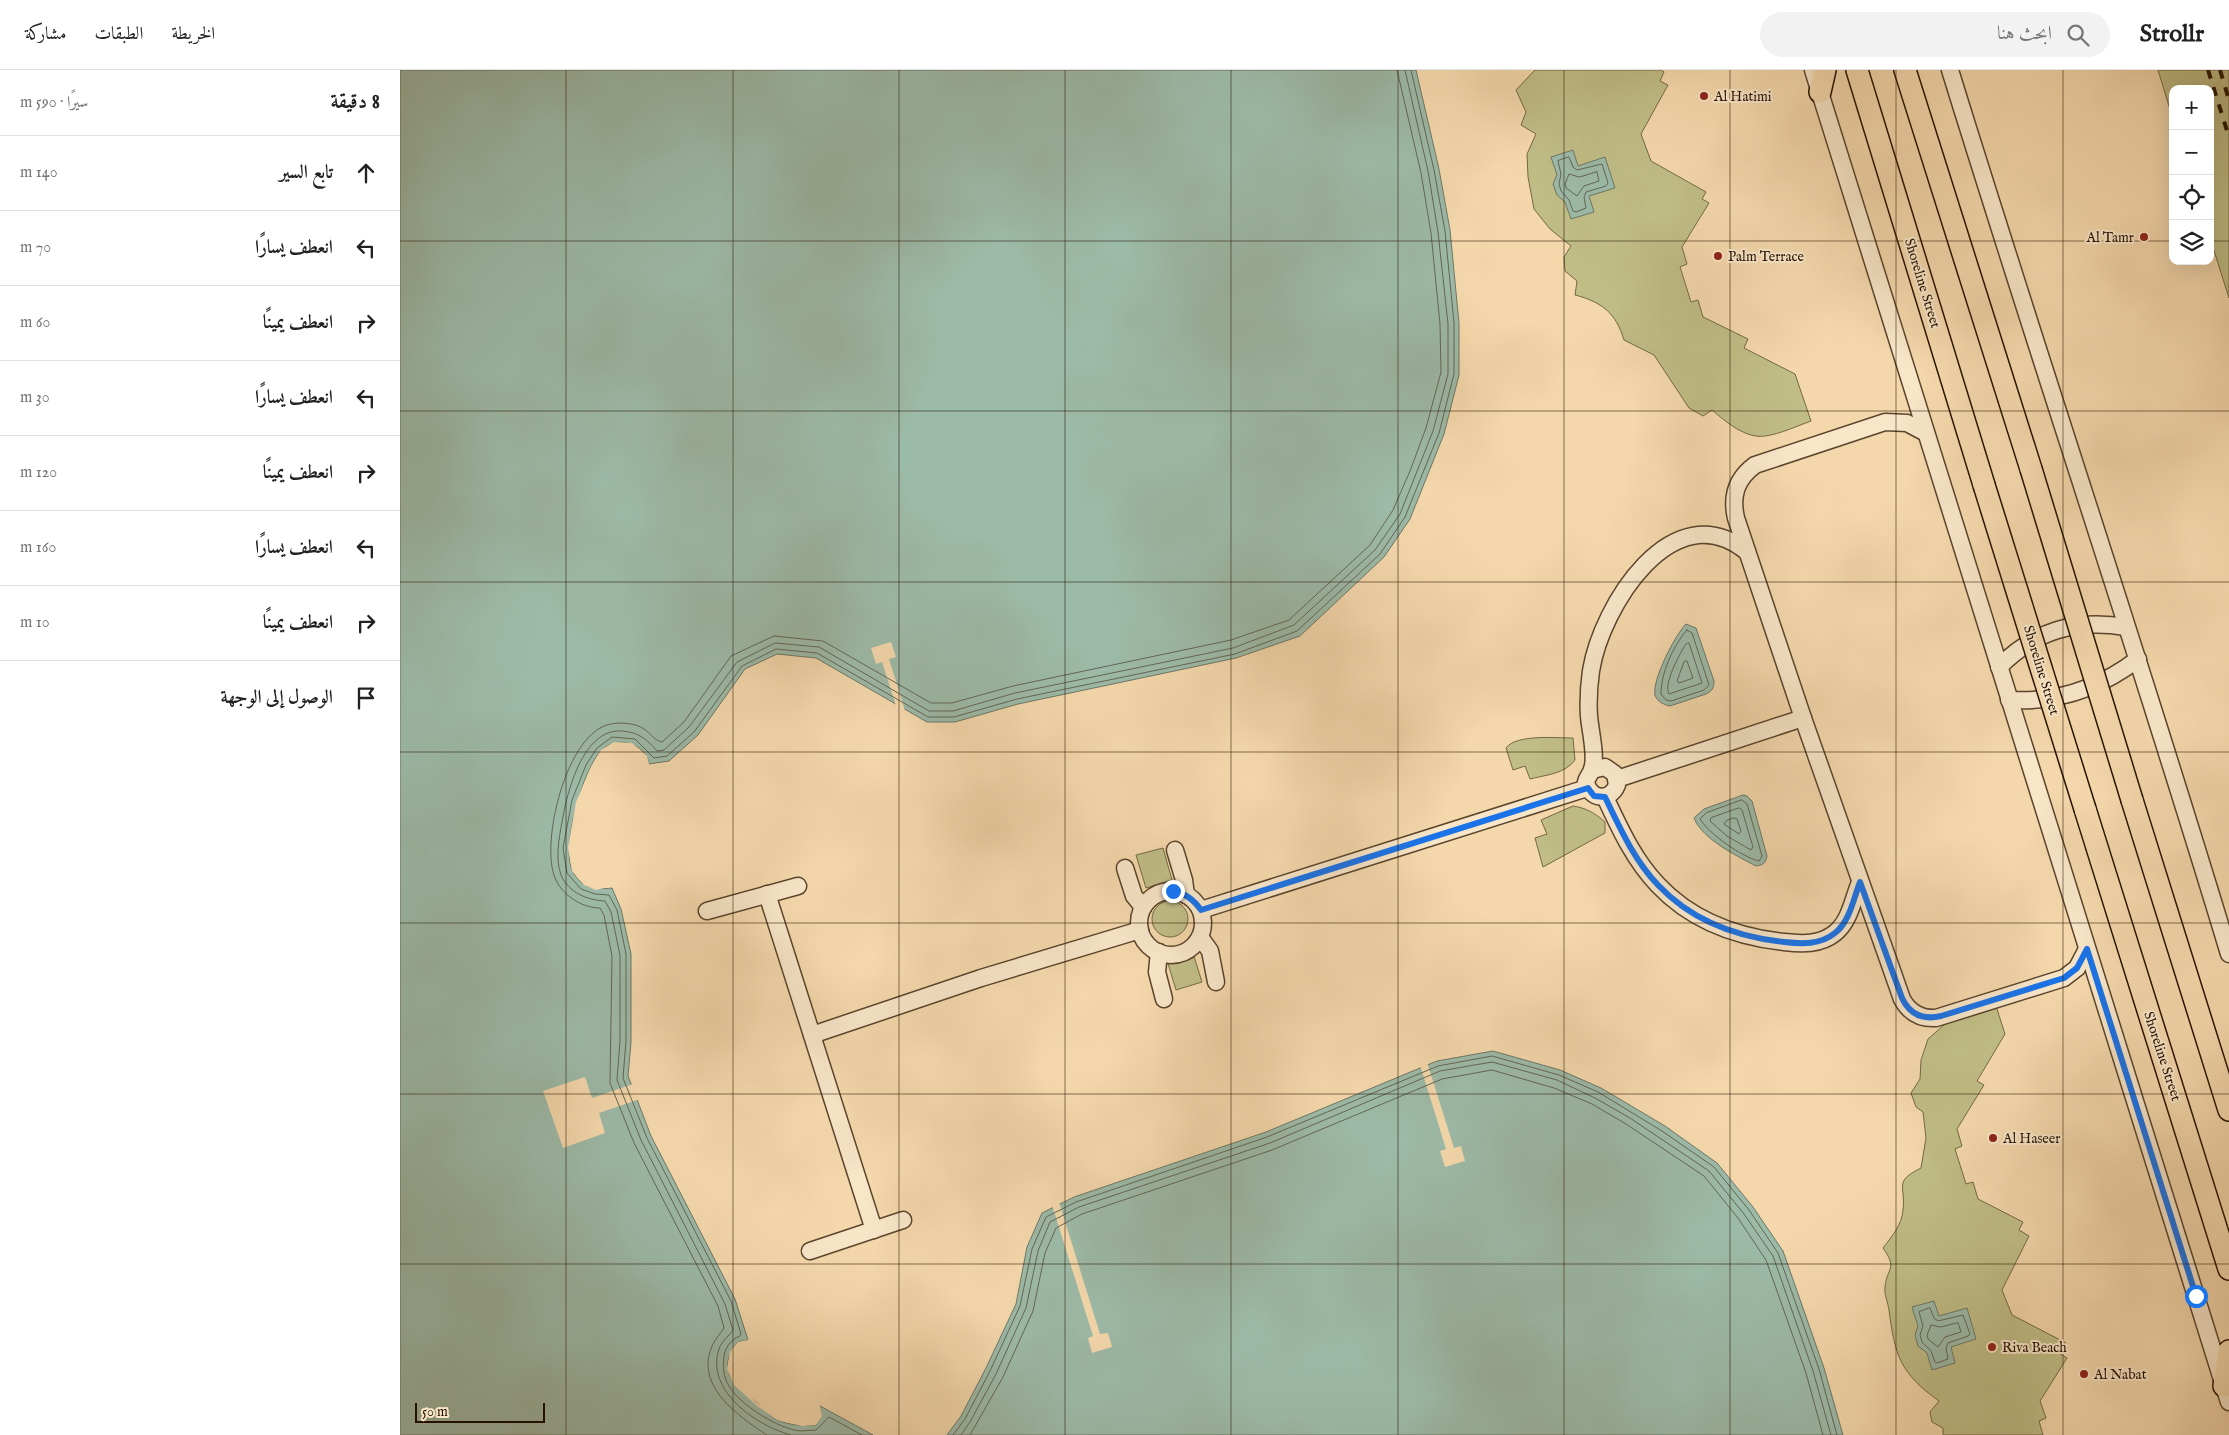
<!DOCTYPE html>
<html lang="ar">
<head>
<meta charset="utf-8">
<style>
	body { margin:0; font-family:"IM FELL English",Amiri,serif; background:#f2f2f2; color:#222; direction:rtl }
	.controls { position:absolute; right:15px; top:15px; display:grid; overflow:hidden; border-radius:10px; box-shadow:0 5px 20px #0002 }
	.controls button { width:45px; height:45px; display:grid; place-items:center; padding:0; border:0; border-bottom:1px solid #e0e0e0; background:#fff; color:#222; font:25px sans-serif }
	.scale { position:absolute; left:15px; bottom:12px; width:130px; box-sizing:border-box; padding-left:5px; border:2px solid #271202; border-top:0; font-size:14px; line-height:18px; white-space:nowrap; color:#271202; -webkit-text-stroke:4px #f8e6c9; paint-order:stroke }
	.stop { position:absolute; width:15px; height:15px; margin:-11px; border:4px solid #1a73e8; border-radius:50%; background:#fff }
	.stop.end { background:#1a73e8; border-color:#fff; box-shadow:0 1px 5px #0008 }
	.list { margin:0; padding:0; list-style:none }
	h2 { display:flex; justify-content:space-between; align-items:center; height:65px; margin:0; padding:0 20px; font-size:21px }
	h2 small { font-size:16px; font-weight:400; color:#767676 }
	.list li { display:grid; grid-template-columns:32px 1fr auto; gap:15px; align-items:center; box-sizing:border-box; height:75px; padding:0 20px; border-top:1px solid #e0e0e0 }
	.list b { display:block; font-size:19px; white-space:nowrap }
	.list em { font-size:16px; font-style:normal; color:#767676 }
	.icon { flex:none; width:28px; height:28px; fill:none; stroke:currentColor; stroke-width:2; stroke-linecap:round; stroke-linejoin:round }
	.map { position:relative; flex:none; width:1829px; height:1365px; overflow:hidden; direction:ltr }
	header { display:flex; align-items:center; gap:30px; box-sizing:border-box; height:70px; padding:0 25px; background:#fff; border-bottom:1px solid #e0e0e0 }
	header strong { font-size:24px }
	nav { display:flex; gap:28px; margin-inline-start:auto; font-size:18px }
	.search { width:350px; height:45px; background:#f2f2f2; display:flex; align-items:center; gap:12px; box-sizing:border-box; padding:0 18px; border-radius:28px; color:#767676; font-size:19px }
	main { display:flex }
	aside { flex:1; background:#fff }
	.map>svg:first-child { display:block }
	.green { fill:#c0bd86; stroke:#746844 }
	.water { fill:#9cbaa8; stroke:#6d7766 }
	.pier { fill:#f4d8ac }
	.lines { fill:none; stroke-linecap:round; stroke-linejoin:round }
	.shore { stroke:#626655; stroke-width:1 }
	.minor-casing { stroke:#5a442c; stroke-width:19 }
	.major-casing { stroke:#271202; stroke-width:24 }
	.minor { stroke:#f8e6c9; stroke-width:16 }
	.major { stroke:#f4d8ac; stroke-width:21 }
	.rail { stroke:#271202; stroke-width:4; stroke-dasharray:9 9; stroke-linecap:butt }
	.major-bridge-casing { stroke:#271202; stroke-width:24; stroke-linecap:butt }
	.major-bridge { stroke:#f4d8ac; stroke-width:21 }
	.route { stroke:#1a73e8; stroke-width:6 }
	.grid { fill:none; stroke:#271202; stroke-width:1; stroke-opacity:0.55 }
	.poi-dot { fill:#8f2418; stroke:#f8e6c9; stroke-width:2 }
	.labels { text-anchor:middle; stroke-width:4; stroke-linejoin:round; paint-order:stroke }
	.poi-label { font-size:14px; fill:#271202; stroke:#f8e6c9; text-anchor:start }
	.street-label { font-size:14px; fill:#271202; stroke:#f8e6c9 }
</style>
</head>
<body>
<header>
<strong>Strollr</strong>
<div class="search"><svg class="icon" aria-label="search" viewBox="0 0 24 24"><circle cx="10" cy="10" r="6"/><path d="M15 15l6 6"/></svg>ابحث هنا</div>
<nav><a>الخريطة</a><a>الطبقات</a><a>مشاركة</a></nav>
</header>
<main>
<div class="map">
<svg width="1829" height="1365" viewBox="0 0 1829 1365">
	<rect width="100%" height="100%" fill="#f4d8ac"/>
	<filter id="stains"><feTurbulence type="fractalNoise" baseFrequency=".004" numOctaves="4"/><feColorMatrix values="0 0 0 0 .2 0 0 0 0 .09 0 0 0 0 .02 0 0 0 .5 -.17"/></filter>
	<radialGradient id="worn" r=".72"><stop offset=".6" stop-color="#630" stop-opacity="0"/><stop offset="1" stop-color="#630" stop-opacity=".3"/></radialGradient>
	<g class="green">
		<path d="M1135 0H1261L1264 2 1260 11 1268 15 1241 64 1251 91 1306 122 1302 129 1309 133 1282 177 1287 194 1280 197 1291 232 1298 230 1303 247 1348 269 1344 278 1395 304 1411 351C1397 356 1380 364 1365 366 1346 369 1326 352 1312 340L1303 346 1289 338 1254 285 1224 270C1216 243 1202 232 1175 225L1177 211 1165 201 1164 187 1171 176 1150 159 1134 139 1128 107 1127 84 1136 64 1121 55 1126 42 1116 20Z"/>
		<polygon points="1758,0 1829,0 1829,228 1810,168 1810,19 1773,19 1773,49"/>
		<path d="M1173 668 1175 690C1165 704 1145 705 1130 709L1125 696 1113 700 1106 678C1116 664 1156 668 1173 668Z"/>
		<path d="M1173 736C1186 738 1195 743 1205 752V763L1143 797 1135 768 1147 764 1141 750Z"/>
		<polygon points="763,778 772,810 746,818 736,785"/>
		<circle cx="770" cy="849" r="18"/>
		<polygon points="792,880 802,912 776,920 766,887"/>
		<path d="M1595 933 1605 964 1577 1011 1584 1015 1557 1059 1562 1076 1555 1079 1566 1114 1573 1112 1578 1129 1623 1152 1619 1160 1629 1166 1602 1220 1612 1245 1666 1273 1659 1283 1667 1288 1640 1331 1646 1348 1639 1351 1643 1365H1543V1358L1532 1352 1530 1342 1539 1331C1500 1303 1495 1286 1489 1240 1488 1233 1484 1224 1485 1217 1487 1197 1498 1199 1483 1178 1492 1166 1502 1155 1503 1140 1506 1115 1493 1112 1521 1098L1526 1068 1523 1042 1516 1037 1511 1023 1520 1009 1521 990 1528 969 1552 948Z"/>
	</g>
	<g class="water">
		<path d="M0 0H1016L1039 99 1050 160 1059 253V305L1044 364 1010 449 984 487 900 566 836 588 618 634 555 652H527L416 588 377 584 345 599 298 665 269 691 249 694C245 673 217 665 202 680 183 697 160 780 173 802 182 818 195 820 212 818L221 839 231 884V972L228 1006 251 1066 335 1229 348 1270 338 1272C315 1300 334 1315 356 1332 363 1338 370 1346 377 1350 389 1355 403 1356 416 1355L421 1346 420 1336 473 1365H0Z"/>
		<polygon points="1173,80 1178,96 1205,87 1215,118 1189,126 1194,142 1171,149 1165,132 1157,125 1153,114 1157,105 1151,87"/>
		<path d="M1286 554 1296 558 1314 611C1314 618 1312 621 1306 624L1270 636C1265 635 1257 632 1255 625 1252 610 1275 565 1286 554Z"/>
		<path d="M1343 725 1347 726 1352 731 1367 786C1366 793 1363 795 1356 796 1337 786 1302 769 1294 748L1304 739Z"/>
		<polygon points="1093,981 1160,1000 1201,1018 1265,1056 1317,1093 1353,1137 1383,1181 1424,1298 1443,1365 547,1365 561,1346 586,1298 616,1234 627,1177 642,1143 674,1127 866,1062 1037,991"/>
		<polygon points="1534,1231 1539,1246 1567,1238 1576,1269 1551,1277 1555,1293 1532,1300 1527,1283 1518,1276 1515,1265 1518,1256 1512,1237"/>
	</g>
	<g class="pier">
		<polygon points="491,572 496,587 489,589 506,644 497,639 482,592 476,594 471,578"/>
		<polygon points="214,672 232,673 247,686 249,694 246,694 245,688 231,676 215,674 203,682 193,698 179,732 171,778 174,800 185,813 196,817 213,816 196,820 184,815 172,801 168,778 176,732 191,697 201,680"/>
		<polygon points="1027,992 1054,1078 1061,1076 1065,1091 1045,1097 1040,1081 1046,1079 1020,995"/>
		<polygon points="185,1007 192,1028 233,1014 240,1029 199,1043 205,1063 163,1078 143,1021"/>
		<polygon points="659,1132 700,1264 708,1263 712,1277 692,1283 688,1268 693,1266 652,1135"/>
		<polygon points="348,1270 350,1272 339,1275 332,1283 330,1298 336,1313 357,1333 379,1347 402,1353 414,1352 419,1345 417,1335 420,1336 422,1346 416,1355 402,1356 377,1350 356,1335 334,1315 327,1299 330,1282 338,1272"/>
	</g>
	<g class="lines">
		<g class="shore">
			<polygon points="1169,87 1173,97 1177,100 1202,94 1208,113 1206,116 1186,122 1184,127 1186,138 1176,142 1173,141 1169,130 1161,121 1159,114 1161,104 1158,91"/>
			<polygon points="1197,102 1199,111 1184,116 1177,126 1166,118 1165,114 1169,104 1179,107"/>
			<path d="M1287 560 1292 563 1309 615 1304 620 1271 631 1266 630 1261 624C1261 603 1273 576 1287 560Z"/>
			<path d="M1289 573 1302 613 1269 624C1263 614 1280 583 1286 574Z"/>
			<polygon points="1287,591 1293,608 1279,613 1277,611 1284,592"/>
			<path d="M1342 730 1347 734 1362 786 1359 791C1342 787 1309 764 1300 749L1306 743Z"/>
			<polygon points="1339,738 1342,740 1353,777 1351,780 1327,766 1310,751 1311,748"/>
			<polygon points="1334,748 1337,749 1341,761 1339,764 1324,754 1326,751"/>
			<polygon points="1530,1238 1534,1248 1538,1251 1563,1245 1570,1264 1568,1266 1548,1273 1546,1278 1548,1289 1537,1293 1535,1292 1531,1281 1522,1272 1520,1265 1523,1256 1519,1242"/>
			<polygon points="1558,1253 1561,1262 1545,1267 1538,1277 1528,1269 1527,1265 1531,1255 1540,1257"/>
			<path d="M367 1365C338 1346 293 1315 313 1274 316 1268 321 1263 324 1258L318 1236 234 1073 210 1013 212 886 204 845 200 838C182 838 162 825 155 808 140 772 167 661 211 654 220 652 236 653 244 659 250 663 255 671 262 672L284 652 331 586 374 566 423 571 531 633H552L613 616 831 570 889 550 970 475 993 440 1010 401 1026 358 1041 302 1040 254 1031 163 1021 103 997 0"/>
			<path d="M391 1365C357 1356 305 1321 319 1279 321 1272 329 1266 333 1260L325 1234 241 1070 217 1010 220 971V885L211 842 205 831C187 830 169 823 161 805 155 788 159 769 162 752 167 722 183 658 222 661 238 662 247 669 257 681L264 680 289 657 337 592 375 573 419 577 529 641H553L615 623 833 578 894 555 975 480 1000 444 1033 361 1048 304V254L1038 162 1028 101 1005 0"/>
			<path d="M462 1365 429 1347 416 1360C411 1360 405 1361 400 1361 379 1359 340 1335 329 1316 323 1306 323 1298 324 1286 325 1278 331 1269 340 1266L341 1264 331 1231 247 1068 223 1008 226 971V884L217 840 209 825 195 824 181 819 167 803 163 778 172 730 186 695 197 678 212 667 235 669 254 688 267 686 294 662 342 596 376 579 417 583 528 647H554L617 629 835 584 897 561 980 484 1005 447 1039 363 1054 304V253L1045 161 1034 100 1011 0"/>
			<polyline points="553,1365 565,1349 590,1301 620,1236 632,1179 646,1147 676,1132 867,1067 1038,996 1092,986 1159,1005 1198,1022 1262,1061 1314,1097 1349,1140 1378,1183 1419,1299 1437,1365"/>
			<polyline points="561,1365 570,1352 596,1304 626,1238 638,1181 650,1152 679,1137 870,1073 1040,1001 1092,992 1157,1010 1195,1028 1230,1048 1309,1101 1344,1144 1373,1186 1413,1301 1431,1365"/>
			<polyline points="570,1365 603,1307 633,1241 645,1183 656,1158 682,1144 872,1080 1042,1009 1092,1000 1154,1018 1192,1034 1226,1054 1304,1106 1338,1148 1366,1190 1406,1303 1423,1365"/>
		</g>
		<defs>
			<g id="minor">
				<polyline points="1413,0 1829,1332"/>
				<path d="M1550 0C1641 295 1740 588 1829 884"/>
				<path d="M1526 363 1507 353 1485 352 1355 395C1336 409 1331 426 1336 448L1403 648 1502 929C1509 942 1520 949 1536 948L1664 908 1677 898 1687 879"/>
				<path d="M1599 597C1636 560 1675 549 1726 557"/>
				<path d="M1609 630C1658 633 1700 618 1738 589"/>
				<path d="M1192 700 1205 697 1215 704 1217 715C1210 732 1190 730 1186 712 1187 707 1191 704 1192 699 1197 687 1190 660 1189 646 1188 631 1189 615 1191 601 1201 537 1273 421 1347 482"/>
				<polyline points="1217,709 1403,648"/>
				<path d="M1205 727C1220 759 1234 790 1258 815 1291 850 1337 867 1384 872 1402 874 1420 875 1435 863 1450 851 1453 829 1460 812"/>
				<polyline points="775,780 784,810 786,825"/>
				<polyline points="725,798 734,826 743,837"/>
				<circle cx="771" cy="853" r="32"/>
				<polyline points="367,824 474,1160"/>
				<polyline points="801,840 1187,718"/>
				<polyline points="307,841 398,816"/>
				<polyline points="800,867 810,881 816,912"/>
				<polyline points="759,882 757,902 764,929"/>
				<polyline points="412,965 581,908 740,860"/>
				<polyline points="410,1181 503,1150"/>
			</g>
			<g id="major">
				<polyline points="1457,0 1584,415"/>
				<polyline points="1505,0 1631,399"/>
				<polyline points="1420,22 1425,0"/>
				<polyline points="1732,730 1829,1040"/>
				<polyline points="1685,739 1829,1199"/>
				<polyline points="1824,1316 1829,1281"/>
			</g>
		</defs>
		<use href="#minor" class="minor-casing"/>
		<use href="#major" class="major-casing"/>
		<use href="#minor" class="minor"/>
		<use href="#major" class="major"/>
		<g class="rail">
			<polyline points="1808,0 1829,67"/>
			<polyline points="1820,0 1829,30"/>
		</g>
		<defs>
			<g id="major-bridge">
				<polyline points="1631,399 1732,730"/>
				<polyline points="1584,415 1685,739"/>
			</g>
		</defs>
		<use href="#major-bridge" class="major-bridge-casing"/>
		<use href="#major-bridge" class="major-bridge"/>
	</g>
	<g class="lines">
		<path class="route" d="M773 821C786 824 793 829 801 840L1188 718 1194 726 1205 727C1220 758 1234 790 1258 815 1291 850 1337 867 1384 872 1402 874 1420 875 1435 863 1450 851 1453 830 1460 812L1502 928C1510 945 1524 950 1541 946L1664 908 1677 898 1687 879 1796 1226"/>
	</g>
	<path class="grid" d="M166 0V1365M333 0V1365M499 0V1365M665 0V1365M831 0V1365M998 0V1365M1164 0V1365M1330 0V1365M1496 0V1365M1663 0V1365M0 171H1773M1810 171H1829M0 341H1829M0 512H1829M0 682H1829M0 853H1829M0 1024H1829M0 1194H1829"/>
	<g class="poi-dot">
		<circle cx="1304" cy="26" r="5"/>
		<circle cx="1744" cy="167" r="5"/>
		<circle cx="1318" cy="186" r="5"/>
		<circle cx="1593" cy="1068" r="5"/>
		<circle cx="1592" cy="1277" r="5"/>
		<circle cx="1684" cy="1304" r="5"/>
	</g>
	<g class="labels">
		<g class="poi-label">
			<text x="1314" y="31">Al Hatimi</text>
			<text x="1734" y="172" text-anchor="end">Al Tamr</text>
			<text x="1328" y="191">Palm Terrace</text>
			<text x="1603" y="1073">Al Haseer</text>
			<text x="1602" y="1282">Riva Beach</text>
			<text x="1694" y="1309">Al Nabat</text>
		</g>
		<g class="street-label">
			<text transform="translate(1523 213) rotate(73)" y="5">Shoreline Street</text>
			<text transform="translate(1642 600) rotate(73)" y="5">Shoreline Street</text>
			<text transform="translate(1763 986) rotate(72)" y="5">Shoreline Street</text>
		</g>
	</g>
	<rect width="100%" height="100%" filter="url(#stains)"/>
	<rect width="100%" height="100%" fill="url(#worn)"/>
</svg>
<div class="controls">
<button>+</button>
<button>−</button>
<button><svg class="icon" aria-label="locate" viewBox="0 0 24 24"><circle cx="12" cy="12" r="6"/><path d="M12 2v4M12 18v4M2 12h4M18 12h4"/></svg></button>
<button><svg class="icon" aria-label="layers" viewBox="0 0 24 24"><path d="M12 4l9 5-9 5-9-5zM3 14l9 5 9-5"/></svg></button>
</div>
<div class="scale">50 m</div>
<div class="stop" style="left:1796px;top:1226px"></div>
<div class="stop end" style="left:773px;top:821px"></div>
</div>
<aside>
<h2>8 دقيقة<small>سيرًا · 590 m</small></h2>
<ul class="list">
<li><svg class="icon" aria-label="ahead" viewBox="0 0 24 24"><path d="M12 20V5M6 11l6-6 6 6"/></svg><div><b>تابع السير</b></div><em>140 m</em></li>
<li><svg class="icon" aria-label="left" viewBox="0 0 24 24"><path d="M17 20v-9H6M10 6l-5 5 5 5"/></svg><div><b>انعطف يسارًا</b></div><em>70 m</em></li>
<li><svg class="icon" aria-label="right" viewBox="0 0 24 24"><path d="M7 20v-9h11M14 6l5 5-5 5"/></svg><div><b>انعطف يمينًا</b></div><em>60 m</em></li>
<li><svg class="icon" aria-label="left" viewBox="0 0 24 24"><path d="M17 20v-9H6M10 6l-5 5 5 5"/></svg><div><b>انعطف يسارًا</b></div><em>30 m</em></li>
<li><svg class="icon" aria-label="right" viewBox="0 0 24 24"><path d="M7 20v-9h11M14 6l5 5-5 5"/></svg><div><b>انعطف يمينًا</b></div><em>120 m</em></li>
<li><svg class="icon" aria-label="left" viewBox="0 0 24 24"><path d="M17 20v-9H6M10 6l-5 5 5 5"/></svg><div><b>انعطف يسارًا</b></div><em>160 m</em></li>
<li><svg class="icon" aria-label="right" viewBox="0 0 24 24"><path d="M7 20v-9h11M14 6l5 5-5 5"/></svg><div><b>انعطف يمينًا</b></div><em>10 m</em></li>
<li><svg class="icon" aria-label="arrive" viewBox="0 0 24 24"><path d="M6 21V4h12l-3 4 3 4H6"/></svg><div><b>الوصول إلى الوجهة</b></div></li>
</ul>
</aside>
</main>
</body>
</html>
